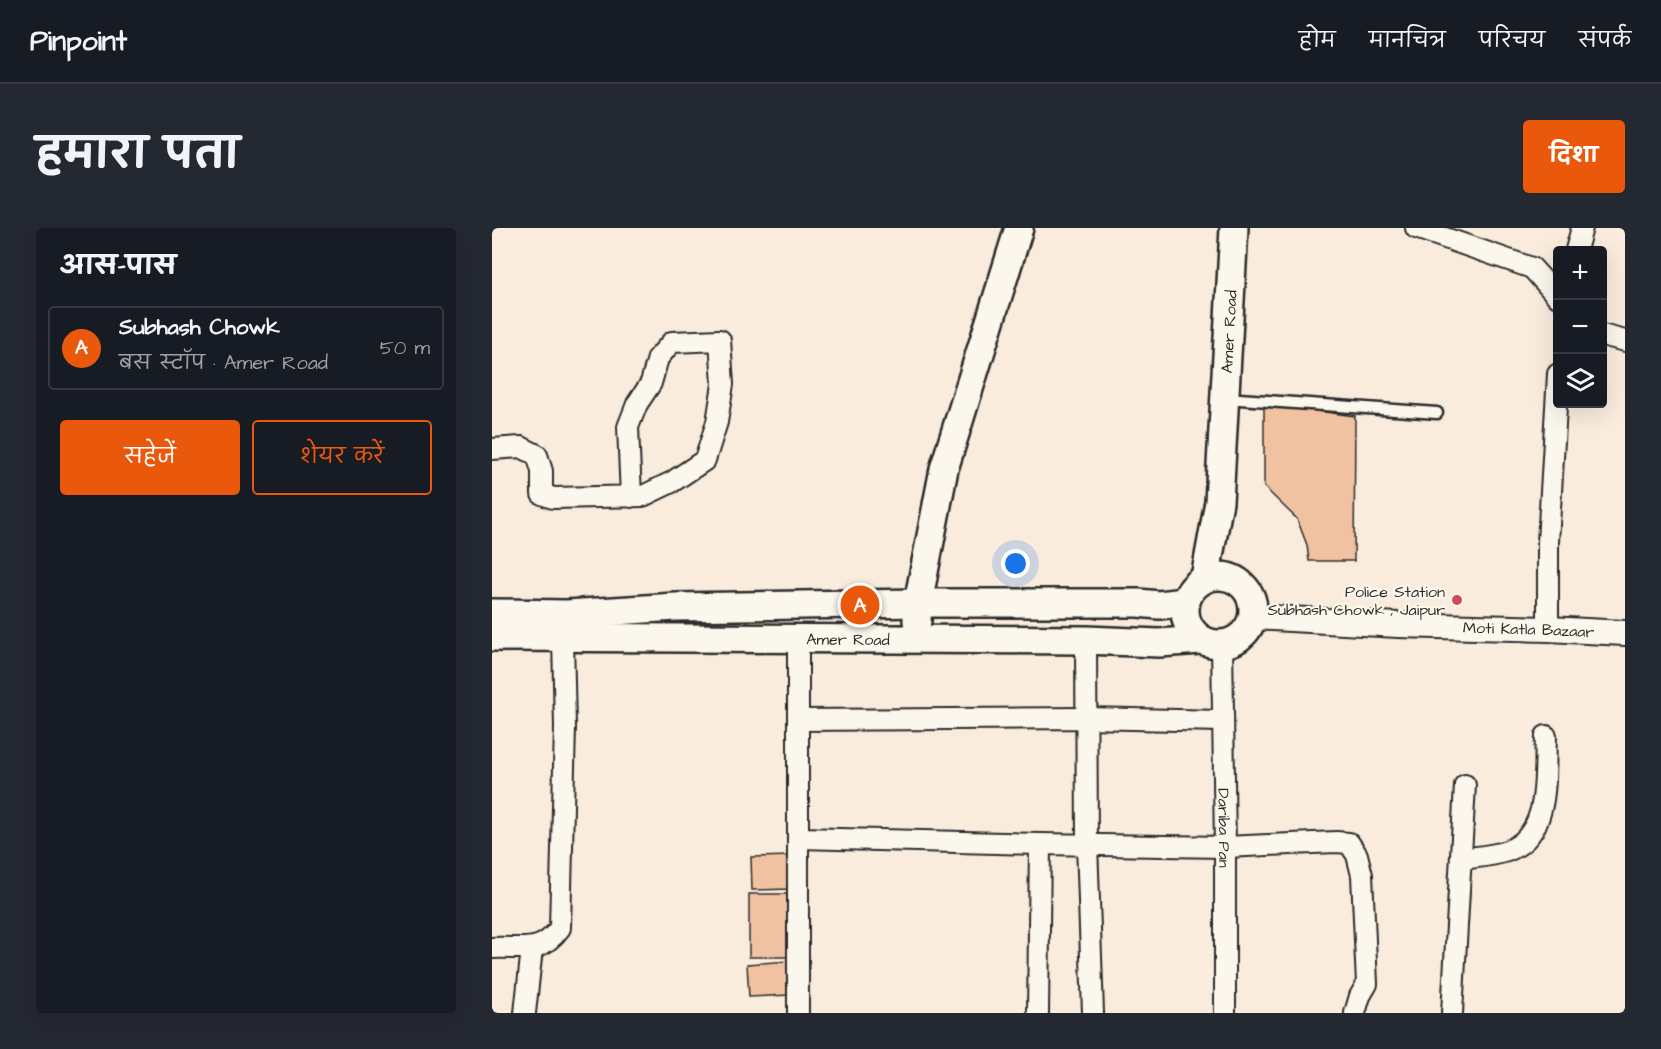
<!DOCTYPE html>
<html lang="hi">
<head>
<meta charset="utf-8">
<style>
	body { margin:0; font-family:"Architects Daughter","Playpen Sans Deva",sans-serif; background:#242831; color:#f1f3f6 }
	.controls { position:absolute; right:18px; top:18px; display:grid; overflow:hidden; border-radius:6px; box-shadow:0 6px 24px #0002 }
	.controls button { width:54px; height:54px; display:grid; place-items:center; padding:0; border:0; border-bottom:2px solid #363941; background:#171b24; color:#f1f3f6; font:30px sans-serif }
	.you { position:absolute; left:524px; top:336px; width:21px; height:21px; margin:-15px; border:4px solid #fff; border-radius:50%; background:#1a73e8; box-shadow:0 0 0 9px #1a73e833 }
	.badge { display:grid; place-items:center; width:39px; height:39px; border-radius:50%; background:#ea580c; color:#fff; font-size:20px; font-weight:700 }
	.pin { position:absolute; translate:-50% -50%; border:3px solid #fff; box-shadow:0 2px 6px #0006 }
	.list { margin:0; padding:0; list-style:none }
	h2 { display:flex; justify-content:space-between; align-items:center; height:78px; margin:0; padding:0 24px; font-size:26px }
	h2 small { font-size:20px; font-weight:400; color:#9ea1a6 }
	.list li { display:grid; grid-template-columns:39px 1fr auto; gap:18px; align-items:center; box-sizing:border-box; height:84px; margin:0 12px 12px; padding:0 12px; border:2px solid #363941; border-radius:6px }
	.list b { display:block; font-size:22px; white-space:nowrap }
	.list p { margin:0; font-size:20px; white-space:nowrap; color:#9ea1a6 }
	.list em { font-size:20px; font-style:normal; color:#9ea1a6 }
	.actions { display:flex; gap:12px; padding:18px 24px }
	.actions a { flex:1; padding:14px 0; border:2px solid #ea580c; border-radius:6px; text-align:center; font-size:21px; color:#ea580c }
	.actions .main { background:#ea580c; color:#fff }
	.icon { flex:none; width:33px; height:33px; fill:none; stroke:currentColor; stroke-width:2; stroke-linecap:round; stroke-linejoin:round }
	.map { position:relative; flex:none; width:1133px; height:785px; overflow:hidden; border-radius:6px }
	header { display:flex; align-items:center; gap:36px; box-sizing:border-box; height:84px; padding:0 30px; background:#171b24; border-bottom:2px solid #363941 }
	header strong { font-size:28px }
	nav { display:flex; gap:33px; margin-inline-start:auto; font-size:21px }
	.intro { display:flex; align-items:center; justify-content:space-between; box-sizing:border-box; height:144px; padding:0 36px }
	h1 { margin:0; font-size:42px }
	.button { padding:15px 27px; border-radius:6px; background:#ea580c; color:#fff; font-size:21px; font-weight:700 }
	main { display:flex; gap:36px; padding:0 36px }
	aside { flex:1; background:#171b24; border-radius:6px; box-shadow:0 6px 24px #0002 }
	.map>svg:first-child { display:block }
	.building { fill:#f1c2a1; stroke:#2b2b2b; stroke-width:1.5 }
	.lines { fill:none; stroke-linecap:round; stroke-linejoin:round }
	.service-casing { stroke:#2b2b2b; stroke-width:15 }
	.minor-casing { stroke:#2b2b2b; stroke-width:24 }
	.tertiary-casing { stroke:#2b2b2b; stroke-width:28 }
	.secondary-casing { stroke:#2b2b2b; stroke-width:32 }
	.service { stroke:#fbf7ec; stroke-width:10 }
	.minor { stroke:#fbf7ec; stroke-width:20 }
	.tertiary { stroke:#fbf7ec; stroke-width:24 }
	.secondary { stroke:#fbf7ec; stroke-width:27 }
	.poi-dot { fill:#d1495b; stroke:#fbf7ec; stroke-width:2 }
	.labels { text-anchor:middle; stroke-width:4.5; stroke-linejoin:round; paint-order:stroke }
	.street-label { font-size:16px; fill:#2b2b2b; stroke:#fbf7ec }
	.poi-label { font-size:16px; fill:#2b2b2b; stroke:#fbf7ec; text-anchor:end }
</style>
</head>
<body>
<header>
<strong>Pinpoint</strong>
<nav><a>होम</a><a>मानचित्र</a><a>परिचय</a><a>संपर्क</a></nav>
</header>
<div class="intro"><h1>हमारा पता</h1><a class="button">दिशा</a></div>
<main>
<aside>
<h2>आस-पास<small></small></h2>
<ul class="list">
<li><span class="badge">A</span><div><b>Subhash Chowk</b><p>बस स्टॉप · Amer Road</p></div><em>50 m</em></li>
</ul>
<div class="actions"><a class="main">सहेजें</a><a>शेयर करें</a></div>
</aside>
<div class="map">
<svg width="1133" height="785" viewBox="0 0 1133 785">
	<rect width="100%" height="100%" fill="#f9ecdd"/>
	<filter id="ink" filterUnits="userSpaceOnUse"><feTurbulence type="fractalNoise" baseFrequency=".0167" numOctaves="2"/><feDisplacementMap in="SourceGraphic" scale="12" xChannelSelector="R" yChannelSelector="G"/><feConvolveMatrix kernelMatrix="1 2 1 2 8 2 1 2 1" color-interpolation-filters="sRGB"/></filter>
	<g filter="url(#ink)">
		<g class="building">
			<polygon points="772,176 863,188 862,333 817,333 815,317 805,291 772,259"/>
			<polygon points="298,628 298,661 260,662 259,629"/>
			<polygon points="257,666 299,666 298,729 257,729"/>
			<polygon points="297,733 298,767 257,769 255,736"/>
		</g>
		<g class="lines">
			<defs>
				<polyline id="service" points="733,170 945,185"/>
				<g id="minor">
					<polyline points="924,0 1040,40 1066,69"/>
					<polyline points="1084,22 1090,0"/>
					<polyline points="1110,107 1133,113"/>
					<polyline points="0,221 29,219 45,227 50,243 50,266 61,270 151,268 180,254 213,232 225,194 231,156 228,112 180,114 166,130 159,155 145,176 136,199 139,269"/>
					<polyline points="1056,401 1056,314 1066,146"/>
					<polyline points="594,412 595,616 601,785"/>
					<path id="s1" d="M730 416 733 619V785"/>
					<polyline points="306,492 594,490 731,493"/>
					<polyline points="307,610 548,616"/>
					<path d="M969 631C984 629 1001 628 1015 623 1060 606 1052 547 1054 508"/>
					<path d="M0 720C31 718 47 728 68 700L73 499 71 411 73 398"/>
					<polyline points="33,785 40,720"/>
					<polyline points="306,785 306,410"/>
					<polyline points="546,785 548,616 733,619 844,614 857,615 865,627 870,647 875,756 868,768 863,785"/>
					<polyline points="960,785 973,557"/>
				</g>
				<g id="tertiary">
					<path id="s2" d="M761 389 906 397 1056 401 1133 405"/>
				</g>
				<g id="secondary">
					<circle cx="727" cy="382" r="34"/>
					<path id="s3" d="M713 350 727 274 742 0"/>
					<polyline points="0,385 75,386 184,379 426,375 646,375 667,377 693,374"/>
					<polyline points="425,393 426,375 452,241 527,0"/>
					<path id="s4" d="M0 409 594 412 667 415 709 412"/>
				</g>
			</defs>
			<use href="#service" class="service-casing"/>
			<use href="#minor" class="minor-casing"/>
			<use href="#tertiary" class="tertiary-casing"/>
			<use href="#secondary" class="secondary-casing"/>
			<use href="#service" class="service"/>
			<use href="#minor" class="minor"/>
			<use href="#tertiary" class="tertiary"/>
			<use href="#secondary" class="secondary"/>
		</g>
	</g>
	<circle class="poi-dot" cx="965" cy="372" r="6"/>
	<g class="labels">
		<g class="street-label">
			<text dy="6" stroke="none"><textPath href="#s3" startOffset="248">Amer Road</textPath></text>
			<text dy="6" stroke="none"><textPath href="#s2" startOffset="276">Moti Katla Bazaar</textPath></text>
			<text dy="6" stroke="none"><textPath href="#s4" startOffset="356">Amer Road</textPath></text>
			<text dy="6" stroke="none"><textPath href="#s1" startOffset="184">Dariba Pan</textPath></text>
		</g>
		<g class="poi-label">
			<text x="953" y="369">Police Station<tspan x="953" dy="18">Subhash Chowk , Jaipur</tspan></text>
		</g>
	</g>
</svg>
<div class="controls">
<button>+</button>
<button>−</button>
<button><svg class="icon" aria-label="layers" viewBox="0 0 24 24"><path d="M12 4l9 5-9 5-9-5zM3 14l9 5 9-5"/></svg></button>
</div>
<div class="you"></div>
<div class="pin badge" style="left:368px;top:377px">A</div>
</div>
</main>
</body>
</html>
